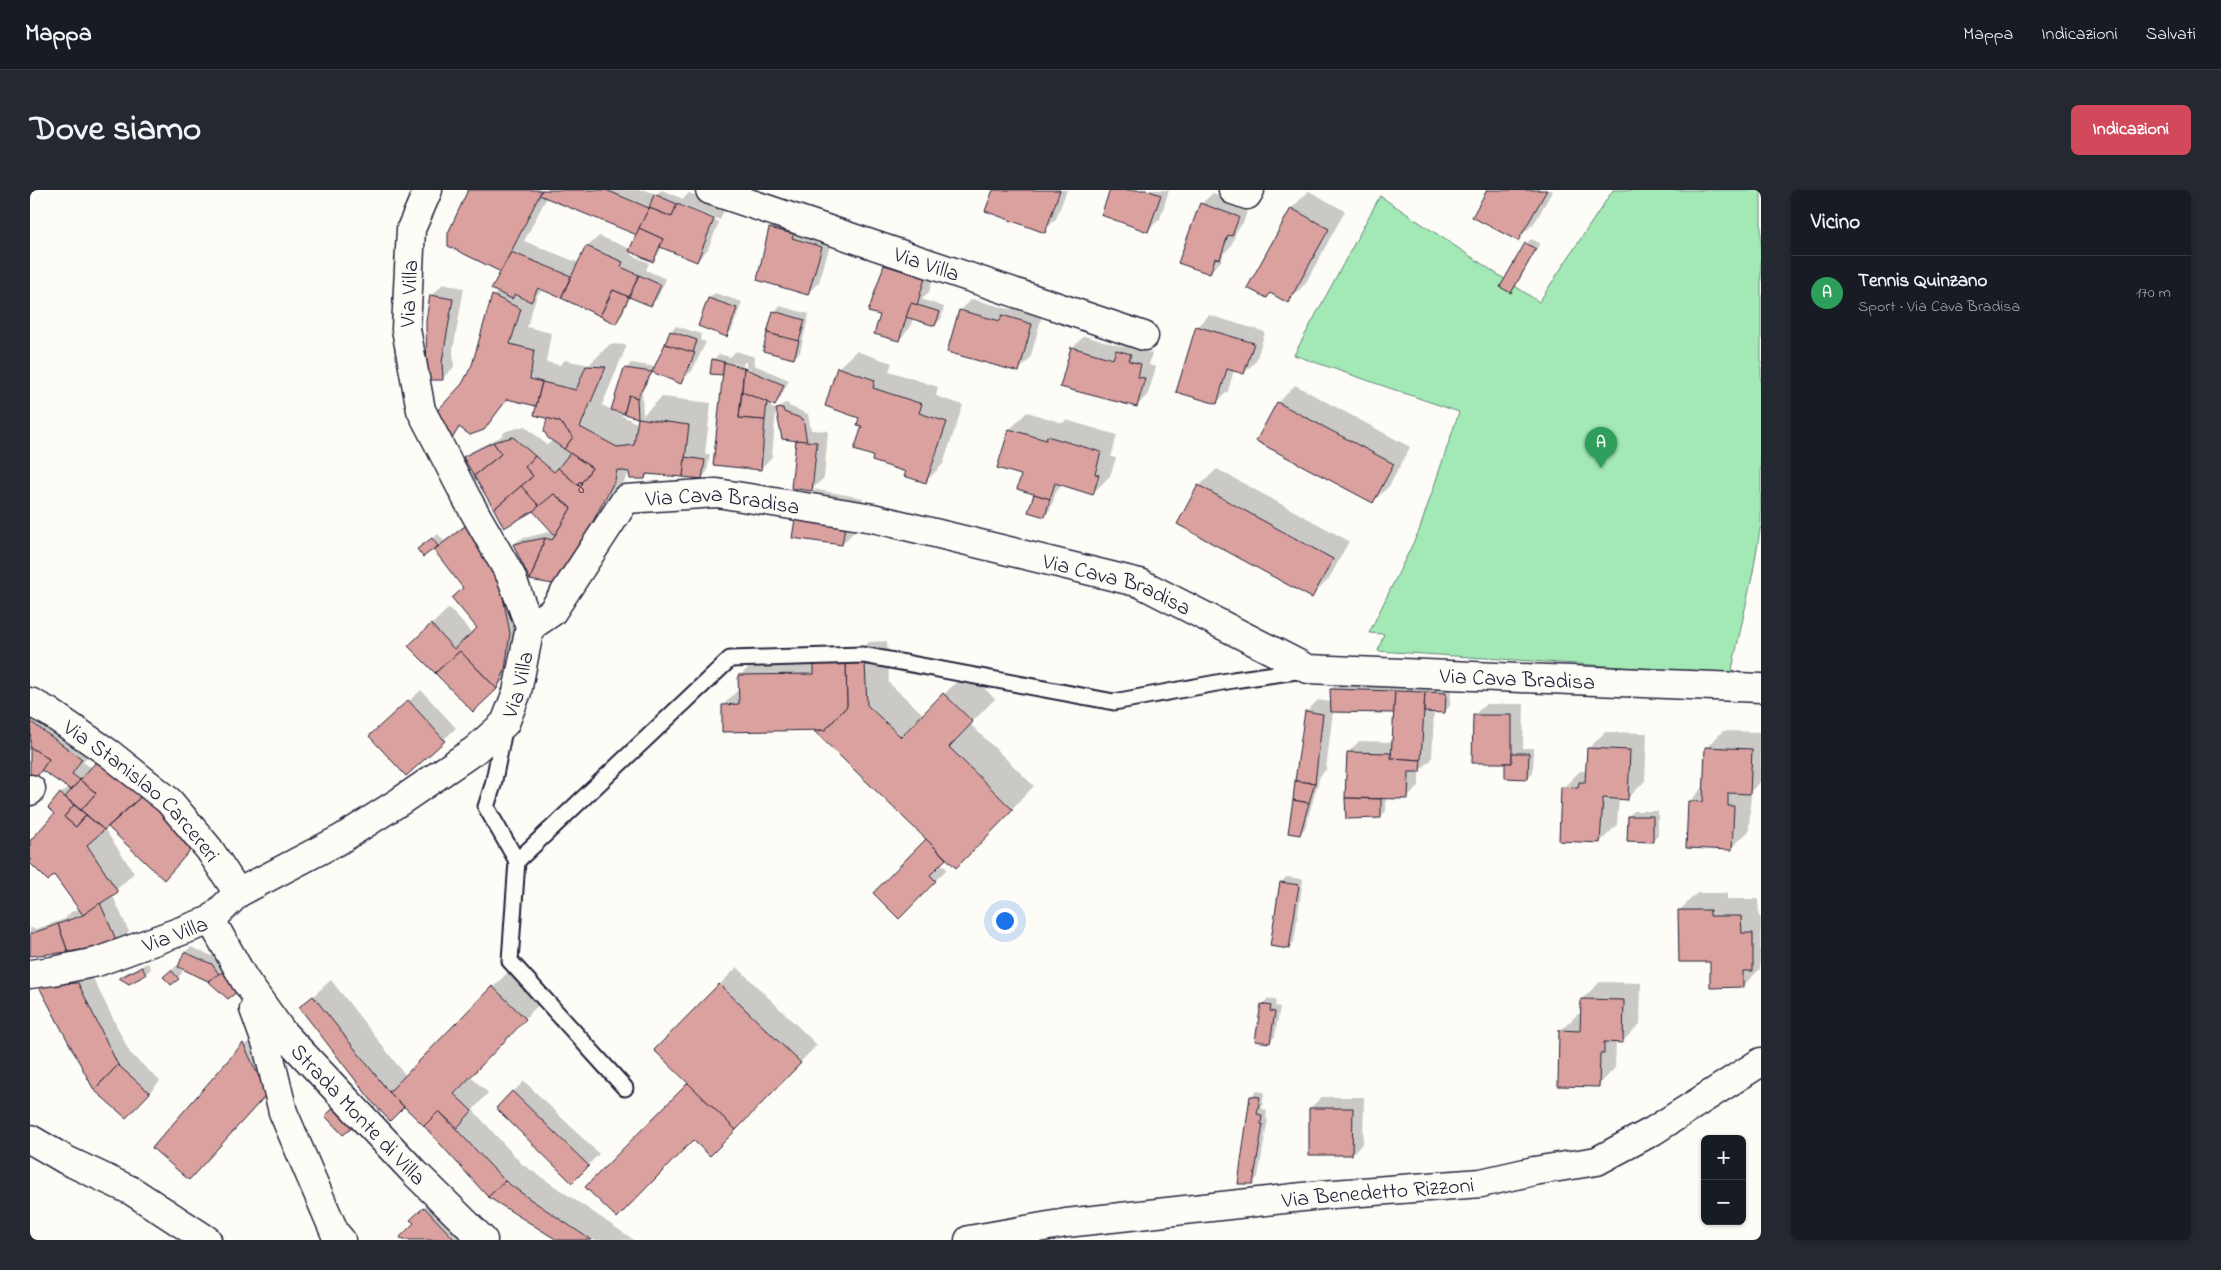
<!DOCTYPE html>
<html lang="it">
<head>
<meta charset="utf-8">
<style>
	body { margin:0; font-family:"Indie Flower",sans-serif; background:#242831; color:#f1f3f6 }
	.controls { position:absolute; right:15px; bottom:15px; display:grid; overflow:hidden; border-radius:8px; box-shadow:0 1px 4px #0004 }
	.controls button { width:45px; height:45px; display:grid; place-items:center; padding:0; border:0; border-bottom:1px solid #363941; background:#171b24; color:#f1f3f6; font:25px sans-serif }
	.you { position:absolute; left:974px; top:730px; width:18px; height:18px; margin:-12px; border:4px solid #fff; border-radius:50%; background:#1a73e8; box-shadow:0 0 0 8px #1a73e833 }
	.badge { display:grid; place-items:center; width:32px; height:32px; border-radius:50%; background:#d1495b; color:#fff; font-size:16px; font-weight:700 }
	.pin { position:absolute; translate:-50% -41px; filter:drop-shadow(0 1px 2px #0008) }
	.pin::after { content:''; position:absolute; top:26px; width:18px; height:15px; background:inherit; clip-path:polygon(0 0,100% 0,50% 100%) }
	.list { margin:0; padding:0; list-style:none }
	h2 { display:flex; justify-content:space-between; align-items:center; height:65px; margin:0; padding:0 20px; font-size:21px }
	h2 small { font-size:16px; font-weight:400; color:#9ea1a6 }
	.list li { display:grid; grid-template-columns:32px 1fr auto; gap:15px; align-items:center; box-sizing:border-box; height:75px; padding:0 20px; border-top:1px solid #363941 }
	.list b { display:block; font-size:19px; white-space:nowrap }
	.list p { margin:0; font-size:16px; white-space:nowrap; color:#9ea1a6 }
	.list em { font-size:16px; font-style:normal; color:#9ea1a6 }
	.map { position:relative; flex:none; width:1731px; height:1050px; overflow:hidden; border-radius:8px }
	header { display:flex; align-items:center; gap:30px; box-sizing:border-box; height:70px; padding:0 25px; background:#171b24; border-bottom:1px solid #363941 }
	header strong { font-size:24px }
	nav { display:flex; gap:28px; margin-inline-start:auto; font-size:18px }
	.intro { display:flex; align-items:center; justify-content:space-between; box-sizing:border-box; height:120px; padding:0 30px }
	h1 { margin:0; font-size:35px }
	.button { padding:12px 22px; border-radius:8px; background:#d1495b; color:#fff; font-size:18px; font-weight:700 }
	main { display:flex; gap:30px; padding:0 30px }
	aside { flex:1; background:#171b24; border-radius:8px; box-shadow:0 1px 4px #0004 }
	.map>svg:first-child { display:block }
	.green { fill:#a3e9b6; stroke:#628678 }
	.shadow { fill:#0003; fill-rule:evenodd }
	.building { fill:#dba19e; stroke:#22223b }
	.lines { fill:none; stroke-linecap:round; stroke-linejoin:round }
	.service-casing { stroke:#22223b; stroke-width:19 }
	.minor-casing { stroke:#22223b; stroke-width:31 }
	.service { stroke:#fdfcf7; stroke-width:15 }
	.minor { stroke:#fdfcf7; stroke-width:28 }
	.labels { text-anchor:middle; stroke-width:4.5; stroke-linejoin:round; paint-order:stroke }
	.number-label { font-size:20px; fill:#504254 }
	.street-label { font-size:22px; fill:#22223b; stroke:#fdfcf7 }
</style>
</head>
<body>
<header>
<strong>Mappa</strong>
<nav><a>Mappa</a><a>Indicazioni</a><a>Salvati</a></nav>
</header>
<div class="intro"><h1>Dove siamo</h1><a class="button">Indicazioni</a></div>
<main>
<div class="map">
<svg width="1731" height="1050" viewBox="0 0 1731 1050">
	<rect width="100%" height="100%" fill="#fdfcf7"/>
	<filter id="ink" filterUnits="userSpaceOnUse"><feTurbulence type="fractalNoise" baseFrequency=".02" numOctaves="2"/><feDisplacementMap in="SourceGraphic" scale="10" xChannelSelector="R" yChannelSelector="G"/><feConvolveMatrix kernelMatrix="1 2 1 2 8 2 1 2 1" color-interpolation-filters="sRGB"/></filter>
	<g filter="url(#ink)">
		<polygon class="green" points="1583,0 1731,0 1731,334 1723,382 1701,484 1348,461 1354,444 1339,443 1389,341 1429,222 1264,165 1350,6 1509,112"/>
		<g class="shadow">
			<path d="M439 0H615L626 4 632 0 653 9 659 3 695 17 690 30 652 15 650 17 689 32 678 59 667 71 632 56 628 65 623 71 603 62 602 65 619 73 616 80 636 89 627 109 621 115 601 106 591 127 586 132 513 99 507 105 497 137 521 143 516 172 530 175 535 170 559 175 580 154 597 155 572 215 608 234 609 227 583 219 596 179 601 173 626 177 641 141 646 136 671 144 670 150 676 152 662 181 650 192 624 181 612 202 613 225 632 207 681 213 675 264H680L677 282 672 288 620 283 615 288 601 279 551 371 484 354 490 349 523 341 504 319 434 267 440 262 470 247 476 241 495 236 517 255 523 250 518 228 507 215 480 208 453 238 431 237 422 247 433 195 443 175 463 106 468 101 472 81ZM517 7 608 44 601 59 569 46 557 57 549 73 494 51Z"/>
			<polygon points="964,0 1037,0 1026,29 1014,41"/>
			<polygon points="1081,0 1139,0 1130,29 1118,40"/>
			<polygon points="1459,0 1523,0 1505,32 1488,49"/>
			<polygon points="1279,1 1315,21 1275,94 1258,111 1241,102 1219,97 1262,18"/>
			<polygon points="1183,3 1219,16 1213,33 1207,40 1201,56 1194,63 1191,71 1179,83 1171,14"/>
			<polygon points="752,27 803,45 789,92 778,103 740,38"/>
			<polygon points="1501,49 1510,53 1486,96 1481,102 1496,54"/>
			<polygon points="866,64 906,77 899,102 891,109 914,117 911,129 905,135 883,128 880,138 869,150 852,124 855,76"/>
			<polygon points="413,94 434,98 423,160 424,177 412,189 397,131 402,105"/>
			<polygon points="685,103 712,112 702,140 697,145 670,136 679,108"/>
			<polygon points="942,109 979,119 985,114 1013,122 1000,169 988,181 919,161 931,120"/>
			<polygon points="750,116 779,124 770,162 764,168 744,122"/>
			<polygon points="1179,125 1235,142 1226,171 1214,183 1204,180 1198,201 1186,213 1167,137"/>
			<polygon points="1054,146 1091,156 1099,149 1112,153 1110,160 1122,163 1119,175 1126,177 1118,204 1107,216 1042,158"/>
			<path d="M706 161 725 167 724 175 759 190 750 209 745 214 741 213V218L746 219 742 267 730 279 685 274 694 183H682L684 169 689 164 700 167ZM714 172H716V177L721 179 710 234H707L703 173 713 176Z"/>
			<polygon points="826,161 862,173 859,181 908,197 906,206 933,215 913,274 895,292 845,266 831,227 808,178"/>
			<polygon points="1265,195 1380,257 1360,295 1343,312 1248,213"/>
			<polygon points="758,213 759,216 778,224 781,240 798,241 794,288 782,299 833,308 829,337 812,354 768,317 785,300 763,297 767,249 748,219 753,214"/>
			<polygon points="997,222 1033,233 1036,230 1087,245 1081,267 1086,268 1080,286 1063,303 1033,294 1026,302 1020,320 1014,326 992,284 980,239"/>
			<polygon points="1187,279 1319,351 1299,389 1281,406 1169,296"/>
			<polygon points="456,318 489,384 484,480 466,498 397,439 419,418 442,443 448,437 434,398 404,358 389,359 408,344 414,351"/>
			<polygon points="857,451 859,493 894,525 937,481 965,509 940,534 1004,596 948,654 916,667 910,673 917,679 869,727 897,649 786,541 787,539 693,515 710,498 710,486 727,469 793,468 803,458 834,457 839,452"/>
			<polygon points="1312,488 1421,498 1420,516 1414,522 1404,521 1402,569 1389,581 1389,596 1377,608 1356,608 1356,621 1350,627 1316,608 1318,563 1329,551 1363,552 1365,522 1303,521 1296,580 1290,586 1275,638 1270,644 1276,522 1288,510 1301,512 1301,499"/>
			<polygon points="391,500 426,538 376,585 353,535"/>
			<polygon points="1456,514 1494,514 1493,558 1504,558 1503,582 1498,588 1476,572 1444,525"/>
			<polygon points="0,518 63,557 53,572 62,578 126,589 134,688 78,635 74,638 104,683 82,704 99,742 87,753 0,764 0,738 6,739 35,729 41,722 50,719 25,683 0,672 0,650 26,624 19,617 38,597 12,579 2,592 0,558 25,571 0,555"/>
			<polygon points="1693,541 1731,542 1731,591 1721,601 1719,641 1701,658 1659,612 1674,596 1676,558"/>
			<polygon points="1575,542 1617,543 1615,591 1598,608 1589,608 1587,635 1570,652 1533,598 1550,581 1557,581 1558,559"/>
			<polygon points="1604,621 1628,621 1628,645 1622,650 1599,626"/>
			<polygon points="1256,687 1273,689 1264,752 1259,757 1251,693"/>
			<polygon points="1667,703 1697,703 1697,709 1728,709 1729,727 1731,727 1730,779 1713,796 1649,721"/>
			<polygon points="161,757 187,768 195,779 198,807 178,790 150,776 155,762"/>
			<polygon points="118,773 121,779 115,784 91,788 96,783"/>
			<polygon points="147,775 153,782 142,794 135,787"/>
			<polygon points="707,777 787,855 697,947 660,893 626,860"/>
			<polygon points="480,780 512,811 440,886 458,903 443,920 492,974 604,1050 527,1050 459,1006 395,935 374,915 360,929 271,817 301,790 376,886"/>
			<polygon points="60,782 100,863 130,891 108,915 10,795"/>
			<polygon points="1570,792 1611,793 1610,834 1593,851 1586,851 1585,878 1568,896 1530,841 1548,824 1552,824 1552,809"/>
			<polygon points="1238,809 1246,810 1245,816 1250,817 1245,846 1240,852 1232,815"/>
			<polygon points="231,837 254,886 176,971 124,958"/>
			<polygon points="494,891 569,964 542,991 468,918"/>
			<polygon points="1227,901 1234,902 1232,919 1237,920 1236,929 1238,929 1228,987 1223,993 1221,906"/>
			<polygon points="1292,907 1334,907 1333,953 1322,964 1280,918"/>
			<polygon points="406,1006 443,1050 374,1050 385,1033 382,1030"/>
		</g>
		<g class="building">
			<polygon points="438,0 512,0 471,82 418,56 418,43"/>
			<polygon points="512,0 576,0 619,18 607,45 509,5"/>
			<polygon points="963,0 1030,0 1015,43 955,21"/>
			<polygon points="1080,0 1116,0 1131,5 1118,42 1071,25"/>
			<polygon points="1457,0 1517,0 1488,51 1442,27"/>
			<polygon points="624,4 647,14 642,27 619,18"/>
			<polygon points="1170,13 1209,27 1202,46 1198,45 1190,69 1185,68 1180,84 1148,73"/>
			<polygon points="647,14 684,29 667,72 630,57 633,49 609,38 619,18 642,27"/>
			<polygon points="1261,18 1299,39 1258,113 1240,103 1237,108 1217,98"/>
			<polygon points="609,38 633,49 623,72 599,61"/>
			<polygon points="739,38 764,44 762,48 792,57 778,105 727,90"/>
			<polygon points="1495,53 1506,59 1481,103 1470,97"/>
			<polygon points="556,56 593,72 591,77 609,85 599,107 583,100 570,126 531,108"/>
			<polygon points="481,62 541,86 531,108 508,98 501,112 485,104 482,109 461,99"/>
			<polygon points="854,75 895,88 887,115 881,113 869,151 844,144 850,125 838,122"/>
			<polygon points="609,85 631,95 621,116 599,107"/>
			<polygon points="583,100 599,107 586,134 570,126"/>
			<polygon points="400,105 423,109 412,172 413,190 397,190 396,131"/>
			<polygon points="462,105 491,119 480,154 504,160 500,189 512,192 506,216 477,209 454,240 440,245 429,237 422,249 407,221 432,194 442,175"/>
			<polygon points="678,108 707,118 697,147 668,136"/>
			<polygon points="881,113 910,122 905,136 876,127"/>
			<polygon points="929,120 970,131 972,125 1002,134 989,182 917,162"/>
			<polygon points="743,121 775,130 769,151 737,143"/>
			<polygon points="1166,136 1224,153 1214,184 1197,179 1187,214 1146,202"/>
			<polygon points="640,141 667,150 663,163 635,154"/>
			<polygon points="737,143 769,151 764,169 733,161"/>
			<polygon points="635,154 665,163 651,194 622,182"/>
			<polygon points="1041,157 1083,169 1086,160 1101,164 1099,171 1111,174 1108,187 1115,188 1107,217 1030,197"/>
			<polygon points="682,169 694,172 693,185 680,184"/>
			<polygon points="694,172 714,178 709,228 735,230 731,280 683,275"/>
			<polygon points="556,176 576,177 550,237 587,257 604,255 608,228 659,235 653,287 616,284 615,289 600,289 599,282 587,280 585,290 529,395 500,390 515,348 522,350 541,318 524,304 510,317 491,296 503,286 495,277 505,266 524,282 528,278 549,296 562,278 534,259 543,247 530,232 504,225 512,192 546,200"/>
			<polygon points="807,177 845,190 843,198 892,214 889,223 917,232 896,293 874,286 876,282 842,271 843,266 824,260 832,236 827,235 829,228 795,216"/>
			<polygon points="594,178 622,182 607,208 599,205 594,224 581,220"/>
			<polygon points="714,178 754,195 745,216 712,202"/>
			<polygon points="712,202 737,212 735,230 709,228"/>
			<polygon points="599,205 607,208 608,228 594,224"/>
			<polygon points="1247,212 1364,274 1343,313 1226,251"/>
			<polygon points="753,218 754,222 773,229 777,252 752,249 746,219"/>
			<polygon points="517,228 530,232 543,247 534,259 518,248 514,241"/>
			<polygon points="979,239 1016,250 1017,246 1071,262 1065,284 1069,285 1063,305 1025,293 1020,309 987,299 991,285 967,278"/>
			<polygon points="483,247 505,266 495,277 503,286 464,319 444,286 471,264 463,252"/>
			<polygon points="766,250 787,252 782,301 761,298"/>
			<polygon points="463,252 471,264 444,286 433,267"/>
			<polygon points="540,263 562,278 549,296 528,278"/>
			<polygon points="655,267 675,270 672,289 653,287"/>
			<polygon points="1168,295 1303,369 1282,408 1147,334"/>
			<polygon points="491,296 510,317 474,338 464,319"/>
			<polygon points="524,304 541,318 525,345 503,321"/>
			<polygon points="1004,304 1020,309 1015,327 998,322"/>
			<polygon points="767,316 817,325 812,355 762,348"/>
			<polygon points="438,334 458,369 472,402 480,443 475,480 467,499 430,461 405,483 378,456 401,434 424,459 447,438 422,408 433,398 404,360"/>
			<polygon points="402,348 408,356 393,367 387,359"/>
			<polygon points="515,348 500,390 483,354"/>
			<polygon points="430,461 467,499 443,522 405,483"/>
			<polygon points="835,473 837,515 871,547 913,503 943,532 919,557 983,620 926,678 784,541 795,540 817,516 816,474"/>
			<polygon points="784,474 816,474 817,516 795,540 692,542 692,515 709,514 708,485 784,484"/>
			<polygon points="1300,499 1365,501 1364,523 1301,522"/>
			<polygon points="1365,501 1395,502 1391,570 1361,568"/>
			<polygon points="1395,502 1416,503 1415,523 1394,522"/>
			<polygon points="378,510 415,551 376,586 339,546"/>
			<polygon points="1275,521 1293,524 1285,593 1265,591"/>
			<polygon points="1443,525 1482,525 1482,573 1442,573"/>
			<polygon points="1,532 52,569 42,584 50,590 41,600 11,580 19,569 0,557"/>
			<polygon points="0,557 19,569 2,594 0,591"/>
			<polygon points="1675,557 1722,559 1720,604 1698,603 1698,616 1704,616 1702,660 1656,658 1658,611 1673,612"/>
			<polygon points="1557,558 1600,560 1598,610 1573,608 1570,653 1529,651 1531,597 1548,598 1549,592 1555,592"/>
			<polygon points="1317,562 1361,563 1361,568 1391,570 1390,582 1379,582 1378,609 1315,608"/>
			<polygon points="74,563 116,602 74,640 51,620 66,603 50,590"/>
			<polygon points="1482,563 1499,563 1498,589 1475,588 1475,573 1482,573"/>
			<polygon points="50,590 66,603 51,620 35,607"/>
			<polygon points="1265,591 1285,593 1279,613 1263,610"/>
			<polygon points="30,603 44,615 34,627 46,637 56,625 74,640 57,655 88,702 53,725 24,685 18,691 0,673 0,651 24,624 18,618"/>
			<polygon points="113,605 166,654 134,690 78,637"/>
			<polygon points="1315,608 1351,609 1351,628 1316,629"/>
			<polygon points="1263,610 1279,613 1270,645 1258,643"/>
			<polygon points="44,615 56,625 46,637 34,627"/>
			<polygon points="1598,626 1623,626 1623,652 1597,651"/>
			<polygon points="896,649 916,669 900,685 906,691 869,729 843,703"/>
			<polygon points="1250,692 1269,695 1259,759 1240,756"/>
			<polygon points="70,713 88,754 38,762 28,734 53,725"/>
			<polygon points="1648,720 1680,720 1680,726 1711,726 1712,743 1723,743 1723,781 1713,781 1713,797 1680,798 1680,772 1649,772"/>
			<polygon points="28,734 38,762 0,766 0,744"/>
			<polygon points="154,762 182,774 189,784 178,791 148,777"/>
			<polygon points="112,777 116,785 99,794 89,788"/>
			<polygon points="197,779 208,801 198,809 178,791"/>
			<polygon points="141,780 149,789 141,795 133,787"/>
			<polygon points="48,793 88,875 64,900 8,795"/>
			<polygon points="689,794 771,873 706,940 624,860"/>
			<polygon points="462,796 496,829 424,904 442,921 427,938 409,921 394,936 359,902"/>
			<polygon points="283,806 359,902 374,917 360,931 344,914 269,817"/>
			<polygon points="1551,809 1594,810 1593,853 1574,852 1574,864 1570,864 1569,897 1528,896 1529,840 1550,841"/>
			<polygon points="1231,814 1241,816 1240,821 1245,822 1240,853 1225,851"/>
			<polygon points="213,853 237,904 159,990 122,958"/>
			<polygon points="88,875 120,903 96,928 64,900"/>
			<polygon points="658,893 706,940 680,966 663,950 587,1028 555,997"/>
			<polygon points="482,901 559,976 542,993 466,918"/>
			<polygon points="1220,906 1230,907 1227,924 1232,925 1231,934 1233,934 1223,994 1208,994"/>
			<polygon points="311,911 330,932 313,945 295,926"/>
			<polygon points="1279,918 1323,918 1322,965 1279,965"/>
			<polygon points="409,921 475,991 458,1007 394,936"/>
			<polygon points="475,991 497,1007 561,1050 527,1050 458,1007"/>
			<polygon points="394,1017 425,1050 372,1050 370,1047 384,1033 380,1030"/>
		</g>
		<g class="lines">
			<defs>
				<g id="service">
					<polyline points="475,535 463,595 456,617 487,671 700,469 833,465 1084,512 1203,490 1274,480"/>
					<polyline points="487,671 480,771 595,898"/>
				</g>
				<g id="minor">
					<path id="s1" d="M680 0 1114 146"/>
					<polyline points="1203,0 1217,5 1220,0"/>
					<path id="s2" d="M500 437 522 422 596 309 687 303 843 328 1110 393 1278 479 1731 498"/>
					<path id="s3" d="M0 512 19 522 80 564 139 611 179 659 208 703"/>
					<polyline points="0,601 1,599"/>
					<path id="s4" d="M181 730 214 789 252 842 384 982 453 1050"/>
					<path id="s5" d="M0 784 23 781 67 772 181 730 208 703 311 649 369 612 445 560 475 533 487 502 500 437 481 386 437 309 391 220 376 139 381 39 398 0"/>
					<polyline points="224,819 237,855 253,922 305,1043 311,1050"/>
					<polyline points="0,949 36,970 102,1001 177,1050"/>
					<path id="s6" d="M939 1050 1036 1033 1291 1005 1451 993 1504 981 1567 971 1623 941 1731 872"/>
				</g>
			</defs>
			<use href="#service" class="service-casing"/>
			<use href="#minor" class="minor-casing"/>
			<use href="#service" class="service"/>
			<use href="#minor" class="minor"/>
		</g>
	</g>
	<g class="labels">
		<g class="number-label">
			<text x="551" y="303">8</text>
		</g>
		<g class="street-label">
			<text dy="8" stroke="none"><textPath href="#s1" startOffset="229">Via Villa</textPath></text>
			<text dy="8" stroke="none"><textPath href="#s5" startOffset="1006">Via Villa</textPath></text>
			<text dy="8" stroke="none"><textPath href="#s2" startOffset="259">Via Cava Bradisa</textPath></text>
			<text dy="8" stroke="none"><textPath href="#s2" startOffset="664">Via Cava Bradisa</textPath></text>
			<text dy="8" stroke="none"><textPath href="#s2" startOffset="1084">Via Cava Bradisa</textPath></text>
			<text dy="8" stroke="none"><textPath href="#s5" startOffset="586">Via Villa</textPath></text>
			<text dy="8" stroke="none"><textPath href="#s3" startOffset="144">Via Stanislao Carcereri</textPath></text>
			<text dy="8" stroke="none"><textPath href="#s5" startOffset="151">Via Villa</textPath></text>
			<text dy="8" stroke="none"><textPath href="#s4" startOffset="245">Strada Monte di Villa</textPath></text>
			<text dy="8" stroke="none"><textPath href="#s6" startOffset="412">Via Benedetto Rizzoni</textPath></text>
		</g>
	</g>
</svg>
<div class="controls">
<button>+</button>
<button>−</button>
</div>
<div class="you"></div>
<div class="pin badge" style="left:1571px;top:278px;background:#2e9e5b">A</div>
</div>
<aside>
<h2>Vicino<small></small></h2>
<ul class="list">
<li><span class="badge" style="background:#2e9e5b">A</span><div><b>Tennis Quinzano</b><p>Sport · Via Cava Bradisa</p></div><em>170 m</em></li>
</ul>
</aside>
</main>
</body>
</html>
